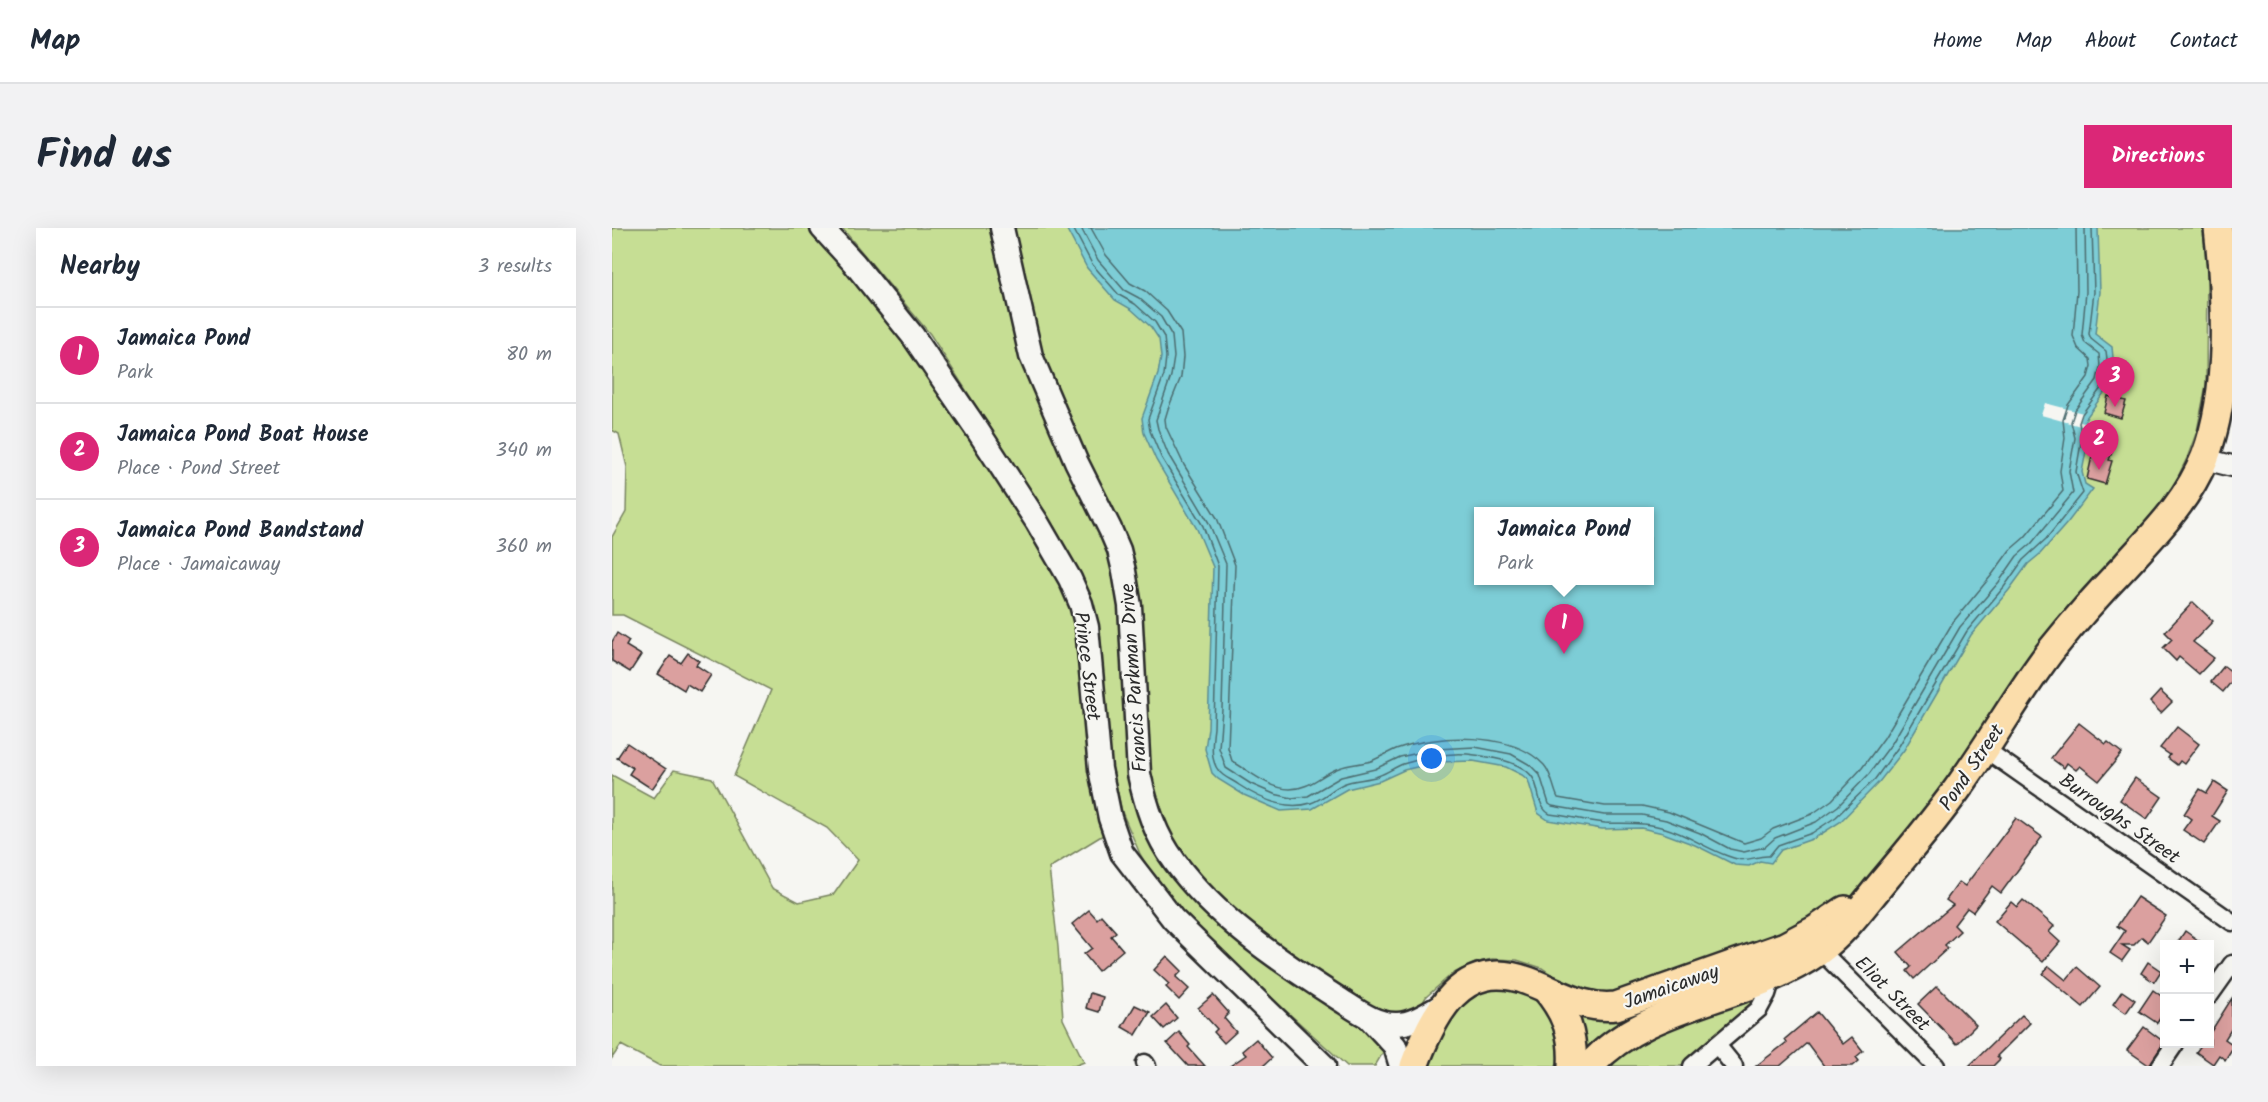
<!DOCTYPE html>
<html lang="en">
<head>
<meta charset="utf-8">
<style>
	body { margin:0; font-family:Kalam,sans-serif; background:#f2f2f3; color:#1f2937 }
	.controls { position:absolute; right:18px; bottom:18px; display:grid; overflow:hidden; border-radius:0px; box-shadow:0 6px 24px #0002 }
	.controls button { width:54px; height:54px; display:grid; place-items:center; padding:0; border:0; border-bottom:2px solid #e0e1e3; background:#fff; color:#1f2937; font:30px sans-serif }
	.you { position:absolute; left:820px; top:531px; width:21px; height:21px; margin:-15px; border:4px solid #fff; border-radius:50%; background:#1a73e8; box-shadow:0 0 0 9px #1a73e833 }
	.badge { display:grid; place-items:center; width:39px; height:39px; border-radius:50%; background:#db2777; color:#fff; font-size:20px; font-weight:700 }
	.pin { position:absolute; translate:-50% -50px; filter:drop-shadow(0 2px 3px #0008) }
	.pin::after { content:''; position:absolute; top:32px; width:21px; height:18px; background:inherit; clip-path:polygon(0 0,100% 0,50% 100%) }
	.popup { position:absolute; left:862px; top:279px; width:180px; height:78px; box-sizing:border-box; display:grid; place-content:center; border-radius:0px; background:#fff; filter:drop-shadow(0 2px 4px #0005); font-size:20px; white-space:nowrap; color:#747a83 }
	.popup b { font-size:22px; color:#1f2937 }
	.popup::after { content:''; position:absolute; left:50%; top:100%; margin-left:-12px; border:12px solid transparent; border-top-color:#fff }
	.list { margin:0; padding:0; list-style:none }
	h2 { display:flex; justify-content:space-between; align-items:center; height:78px; margin:0; padding:0 24px; font-size:26px }
	h2 small { font-size:20px; font-weight:400; color:#747a83 }
	.list li { display:grid; grid-template-columns:39px 1fr auto; gap:18px; align-items:center; box-sizing:border-box; height:96px; padding:0 24px; border-top:2px solid #e0e1e3 }
	.list b { display:block; font-size:22px; white-space:nowrap }
	.list p { margin:0; font-size:20px; white-space:nowrap; color:#747a83 }
	.list em { font-size:20px; font-style:normal; color:#747a83 }
	.map { position:relative; flex:none; width:1620px; height:838px; overflow:hidden; border-radius:0px }
	header { display:flex; align-items:center; gap:36px; box-sizing:border-box; height:84px; padding:0 30px; background:#fff; border-bottom:2px solid #e0e1e3 }
	header strong { font-size:28px }
	nav { display:flex; gap:33px; margin-inline-start:auto; font-size:21px }
	.intro { display:flex; align-items:center; justify-content:space-between; box-sizing:border-box; height:144px; padding:0 36px }
	h1 { margin:0; font-size:42px }
	.button { padding:15px 27px; border-radius:0px; background:#db2777; color:#fff; font-size:21px; font-weight:700 }
	main { display:flex; gap:36px; padding:0 36px }
	aside { flex:1; background:#fff; border-radius:0px; box-shadow:0 6px 24px #0002 }
	.map>svg:first-child { display:block }
	.green { fill:#c6de94; stroke:#788460; stroke-width:1.5; fill-rule:evenodd }
	.water { fill:#7dcdd6; stroke:#5c8c92; stroke-width:1.5; fill-rule:evenodd }
	.pier { fill:#f6f6f2 }
	.lines { fill:none; stroke-linecap:round; stroke-linejoin:round }
	.shore { stroke:#4c6c6f; stroke-width:1.5 }
	.building { fill:#dba09f; stroke:#2b2b2b; stroke-width:1.5 }
	.minor-casing { stroke:#2b2b2b; stroke-width:21 }
	.tertiary-casing { stroke:#2b2b2b; stroke-width:24 }
	.secondary-casing { stroke:#2b2b2b; stroke-width:27 }
	.trunk-casing { stroke:#2b2b2b; stroke-width:32 }
	.minor { stroke:#f6f6f2; stroke-width:16 }
	.tertiary { stroke:#f6f6f2; stroke-width:20 }
	.secondary { stroke:#f6f6f2; stroke-width:22 }
	.trunk { stroke:#fbddab; stroke-width:27 }
	.labels { text-anchor:middle; stroke-width:4.5; stroke-linejoin:round; paint-order:stroke }
	.street-label { font-size:20px; fill:#2b2b2b; stroke:#f6f6f2 }
</style>
</head>
<body>
<header>
<strong>Map</strong>
<nav><a>Home</a><a>Map</a><a>About</a><a>Contact</a></nav>
</header>
<div class="intro"><h1>Find us</h1><a class="button">Directions</a></div>
<main>
<aside>
<h2>Nearby<small>3 results</small></h2>
<ul class="list">
<li><span class="badge">1</span><div><b>Jamaica Pond</b><p>Park</p></div><em>80 m</em></li>
<li><span class="badge">2</span><div><b>Jamaica Pond Boat House</b><p>Place · Pond Street</p></div><em>340 m</em></li>
<li><span class="badge">3</span><div><b>Jamaica Pond Bandstand</b><p>Place · Jamaicaway</p></div><em>360 m</em></li>
</ul>
</aside>
<div class="map">
<svg width="1620" height="838" viewBox="0 0 1620 838">
	<rect width="100%" height="100%" fill="#f6f6f2"/>
	<filter id="ink" filterUnits="userSpaceOnUse"><feTurbulence type="fractalNoise" baseFrequency=".0167" numOctaves="2"/><feDisplacementMap in="SourceGraphic" scale="12" xChannelSelector="R" yChannelSelector="G"/><feConvolveMatrix kernelMatrix="1 2 1 2 8 2 1 2 1" color-interpolation-filters="sRGB"/></filter>
	<g filter="url(#ink)">
		<g class="green">
			<polygon points="0,0 197,0 300,124 429,313 463,389 496,604 437,640 446,719 451,791 472,834 462,838 48,838 9,817 0,830 0,547 42,570 62,542 100,550 160,660 187,674 222,666 246,632 215,600 122,548 159,462 11,387 0,387 0,309 14,284 15,239 7,206 0,202"/>
			<path d="M230 0H1591L1595 41 1594 157 1585 203 1575 230 1560 261 1545 281 1470 362 1424 418 1406 442 1373 501 1301 601 1258 652 1236 673 1199 695 997 768 956 758 930 740 905 732 880 731 863 735 840 746 814 769 806 782 791 790 763 838H735L578 696 542 650 528 626 510 584 497 524 489 433 472 354 442 299 318 106ZM866 284H1038V352H866Z"/>
			<polygon points="1168,731 975,823 973,821 967,787"/>
			<polygon points="882,759 924,769 939,781 951,838 815,838 845,773"/>
			<polygon points="1141,769 1143,772 1140,776 1069,838 999,838 1024,812"/>
		</g>
		<path class="water" d="M454 0H1486L1488 64 1483 106 1500 119 1502 140 1497 158 1474 190 1473 197 1477 208 1470 244 1473 256 1481 261 1456 294 1428 326 1416 336 1397 362 1359 407 1292 522 1267 554 1228 594 1203 610 1169 622 1159 635 1148 633 1137 638 1123 637 1083 617 1051 605 1029 600 990 601 936 592 926 585 916 552 910 547 894 539 861 533 826 534 792 542 768 553 735 561 700 581 669 583 632 567 606 551 600 545 593 521 596 500 601 339 585 301 544 232 532 205 530 190 546 146 549 129 547 111 539 99 519 81 503 72 475 40ZM866 284H1038V352H866Z"/>
		<polygon class="pier" points="1433,175 1471,185 1468,194 1473,195 1474,192 1477,193 1478,203 1472,201 1472,199 1429,187"/>
		<g class="lines">
			<g class="shore">
				<path d="M461 0 480 36 507 67 523 76 543 94 552 109 554 129 552 147 536 191 538 203 549 229 591 298 606 338 602 500C600 515 597 537 611 547 616 551 622 553 627 557 648 571 674 583 699 575 711 571 720 561 731 556 742 551 755 552 766 548 775 545 783 539 791 536 813 529 841 523 863 527 881 530 910 533 921 550 928 561 925 579 938 586 956 588 974 593 993 595 1014 596 1032 594 1053 600 1078 607 1100 625 1125 631 1137 634 1145 627 1157 628L1166 617 1200 605 1224 589 1263 551 1287 518 1355 403 1392 359 1411 332 1434 311 1471 265 1464 244 1470 209 1467 195 1470 186 1492 156 1496 139 1494 123 1479 111 1477 106 1482 64 1480 0"/>
				<polyline points="469,0 486,32 512,62 527,70 549,89 560,108 562,129 559,148 544,192 546,201 556,226 597,295 614,336 610,481 607,520 614,540 639,556 662,566 680,570 696,568 729,549 763,541 788,529 824,521 863,519 899,526 918,537 928,547 937,576 940,578 992,587 1030,587 1054,592 1088,605 1118,621 1132,624 1153,619 1163,610 1204,594 1226,578 1257,546 1280,515 1348,399 1387,354 1405,328 1419,316 1461,265 1457,243 1463,210 1459,194 1463,182 1485,152 1488,139 1487,126 1473,115 1470,107 1474,64 1473,0"/>
				<path d="M479 0 494 27 518 55 533 63 555 83 569 105 571 129 569 149 556 181 553 191 554 199 572 237 605 290 623 337 616 520 620 533C637 543 658 561 678 561 698 561 709 546 727 540 737 536 748 536 759 533 767 530 775 525 784 521 823 506 901 503 932 537 940 546 941 560 946 570L993 578H1030L1057 584 1132 615 1149 610 1161 601 1200 586 1220 572 1250 540 1272 510 1341 394 1379 348 1398 322 1413 309 1451 263 1448 243 1453 210 1451 192 1456 177 1476 149 1479 138 1478 131 1466 120 1461 108 1465 63 1464 0"/>
			</g>
		</g>
		<g class="building">
			<polygon points="1496,168 1514,173 1509,190 1492,185"/>
			<polygon points="1482,219 1500,224 1497,232 1500,233 1493,256 1475,251"/>
			<polygon points="1581,374 1601,393 1581,414 1602,430 1587,446 1567,429 1564,433 1551,420 1560,411 1553,404"/>
			<polygon points="5,405 17,413 14,418 29,427 18,444 0,433 0,414"/>
			<polygon points="76,425 87,433 84,437 99,447 88,464 75,456 72,462 46,446 58,428 69,435"/>
			<polygon points="1612,438 1620,444 1620,453 1611,464 1599,454"/>
			<polygon points="1548,463 1560,474 1549,485 1538,474"/>
			<polygon points="1467,495 1494,516 1496,514 1510,525 1487,553 1468,538 1464,542 1455,535 1452,540 1439,530"/>
			<polygon points="1565,499 1587,516 1572,536 1568,533 1565,537 1556,530 1558,527 1548,520"/>
			<polygon points="15,515 54,541 40,561 17,546 21,540 5,530"/>
			<polygon points="1523,550 1550,569 1535,591 1508,572"/>
			<polygon points="1602,554 1616,563 1600,588 1608,593 1592,616 1571,602 1579,591 1572,586 1588,561 1595,565"/>
			<polygon points="1404,590 1430,609 1389,665 1380,658 1361,684 1355,680 1342,697 1348,703 1333,717 1336,720 1302,751 1295,743 1299,739 1286,724 1341,677 1334,672 1347,654 1353,658"/>
			<polygon points="1525,669 1554,688 1536,714 1530,709 1522,717 1510,717 1518,722 1510,733 1498,725 1513,703 1505,698"/>
			<polygon points="1411,672 1442,698 1437,704 1448,714 1431,734 1383,693 1399,674 1405,679"/>
			<polygon points="477,682 485,691 489,687 504,704 499,708 511,722 486,743 472,726 480,720 460,696"/>
			<polygon points="1573,703 1593,717 1564,717"/>
			<polygon points="555,728 570,743 564,749 577,761 567,772 554,759 557,756 542,742"/>
			<polygon points="1536,734 1549,743 1542,754 1529,745"/>
			<polygon points="1437,738 1454,752 1465,739 1488,759 1471,779 1431,746"/>
			<polygon points="1325,758 1364,797 1345,816 1306,776"/>
			<polygon points="1541,762 1552,770 1552,784 1545,795 1527,783"/>
			<polygon points="1510,763 1523,772 1514,785 1501,776"/>
			<polygon points="478,765 491,769 487,784 474,780"/>
			<polygon points="601,767 617,785 612,790 624,804 612,815 602,804 605,801 586,780"/>
			<polygon points="1620,770 1620,800 1613,811 1620,816 1620,821 1613,832 1607,827 1601,836 1584,824 1590,816 1598,816 1598,805"/>
			<polygon points="523,777 538,784 524,807 510,799"/>
			<polygon points="554,777 565,790 552,801 541,789"/>
			<polygon points="1205,784 1231,816 1240,809 1251,823 1244,829 1247,833 1241,838 1212,838 1195,815 1168,838 1144,838 1175,814 1173,811"/>
			<polygon points="1410,787 1418,795 1385,828 1388,831 1381,838 1357,838"/>
			<polygon points="1532,799 1552,814 1538,838 1515,822"/>
			<polygon points="567,804 578,817 576,819 593,838 576,838 555,815"/>
			<polygon points="644,811 660,830 651,838 618,838 634,827 630,823"/>
		</g>
		<g class="lines">
			<defs>
				<g id="minor">
					<polyline points="1373,521 1620,694"/>
					<polyline points="1208,722 1324,838"/>
					<polyline points="1598,767 1620,736"/>
					<polyline points="1105,817 1122,838"/>
					<polyline points="533,835 535,838"/>
					<polyline points="1080,838 1147,781 1155,766 1160,750"/>
					<polyline points="1548,838 1563,816"/>
				</g>
				<polyline id="tertiary" points="1592,231 1620,238"/>
				<g id="secondary">
					<polyline points="210,0 242,35 301,108 366,203 425,294 458,351 469,376 475,399 488,541 498,590 510,625 561,691 712,838"/>
					<path d="M390 0 419 128 464 233 498 301 507 322 512 343 518 378 527 546C534 578 543 607 563 634 604 690 666 732 724 769 742 780 762 797 785 796 801 796 818 784 831 777"/>
					<polyline points="758,791 783,818 789,838"/>
				</g>
				<g id="trunk">
					<path d="M934 761C954 785 962 807 960 838"/>
					<path d="M802 838C821 787 849 728 916 753 946 764 971 782 1004 778L1173 718 1203 702 1233 682"/>
					<path d="M978 838C1034 774 1137 773 1207 723 1236 701 1252 676 1275 649 1303 615 1331 583 1355 547 1384 506 1409 461 1440 421 1463 392 1488 364 1514 337 1545 303 1576 272 1593 229 1619 161 1614 71 1606 0"/>
				</g>
			</defs>
			<use href="#minor" class="minor-casing"/>
			<use href="#tertiary" class="tertiary-casing"/>
			<use href="#secondary" class="secondary-casing"/>
			<use href="#trunk" class="trunk-casing"/>
			<use href="#minor" class="minor"/>
			<use href="#tertiary" class="tertiary"/>
			<use href="#secondary" class="secondary"/>
			<use href="#trunk" class="trunk"/>
		</g>
	</g>
	<g class="labels">
		<g class="street-label">
			<text transform="translate(476 438) rotate(83)" y="7">Prince Street</text>
			<text transform="translate(521 450) rotate(-94)" y="7">Francis Parkman Drive</text>
			<text transform="translate(1359 539) rotate(-56)" y="7">Pond Street</text>
			<text transform="translate(1508 590) rotate(35)" y="7">Burroughs Street</text>
			<text transform="translate(1059 758) rotate(-19)" y="7">Jamaicaway</text>
			<text transform="translate(1281 765) rotate(45)" y="7">Eliot Street</text>
		</g>
	</g>
</svg>
<div class="controls">
<button>+</button>
<button>−</button>
</div>
<div class="you"></div>
<div class="pin badge" style="left:952px;top:426px">1</div>
<div class="popup"><b>Jamaica Pond</b>Park</div>
<div class="pin badge" style="left:1487px;top:242px">2</div>
<div class="pin badge" style="left:1503px;top:179px">3</div>
</div>
</main>
</body>
</html>
